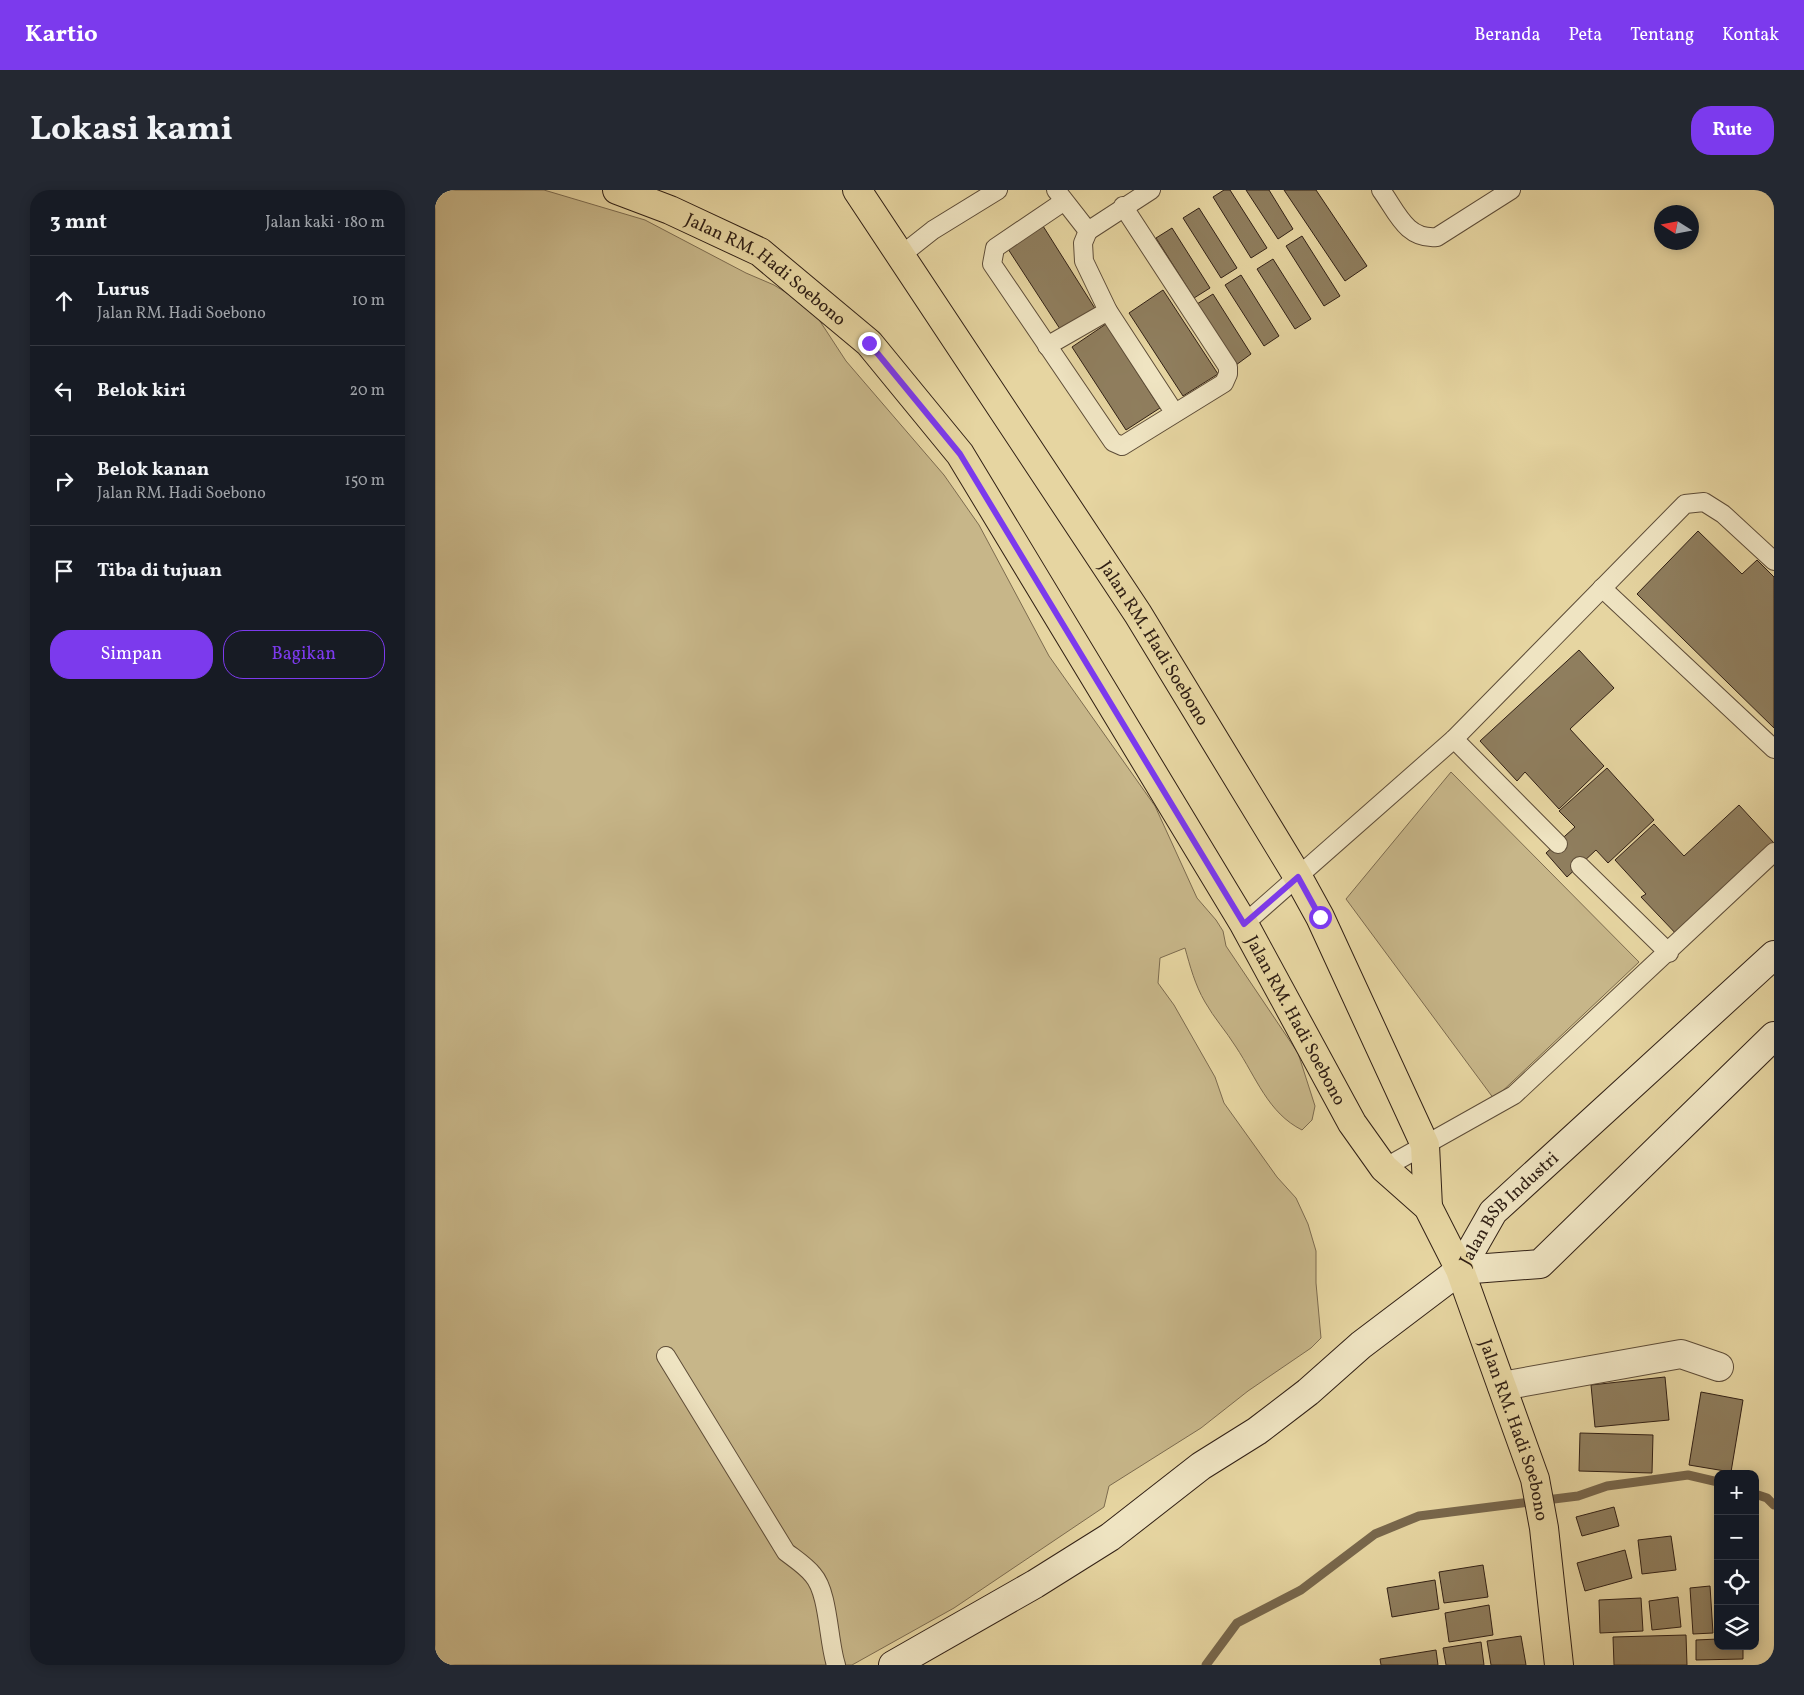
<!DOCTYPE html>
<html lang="id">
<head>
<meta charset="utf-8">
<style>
	body { margin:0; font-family:Vollkorn,serif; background:#242831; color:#f1f3f6 }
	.controls { position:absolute; right:15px; bottom:15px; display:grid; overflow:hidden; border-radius:10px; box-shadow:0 2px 12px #0003 }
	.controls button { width:45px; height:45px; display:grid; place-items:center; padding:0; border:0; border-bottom:1px solid #363941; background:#171b24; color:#f1f3f6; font:25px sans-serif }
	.compass { position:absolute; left:1219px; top:15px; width:45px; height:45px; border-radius:50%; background:#171b24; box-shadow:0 2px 12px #0003; rotate:281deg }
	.stop { position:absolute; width:15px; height:15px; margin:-11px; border:4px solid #7c3aed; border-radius:50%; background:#fff }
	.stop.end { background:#7c3aed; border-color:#fff; box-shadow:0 1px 5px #0008 }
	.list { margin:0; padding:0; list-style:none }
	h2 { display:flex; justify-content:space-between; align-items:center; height:65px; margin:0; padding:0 20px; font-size:21px }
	h2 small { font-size:16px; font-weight:400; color:#9ea1a6 }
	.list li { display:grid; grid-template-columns:32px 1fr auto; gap:15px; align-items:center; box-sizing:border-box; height:90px; padding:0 20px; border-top:1px solid #363941 }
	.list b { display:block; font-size:19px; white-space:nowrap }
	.list p { margin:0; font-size:16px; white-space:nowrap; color:#9ea1a6 }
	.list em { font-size:16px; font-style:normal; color:#9ea1a6 }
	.actions { display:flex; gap:10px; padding:15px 20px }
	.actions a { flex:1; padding:11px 0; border:1px solid #7c3aed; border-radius:20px; text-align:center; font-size:18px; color:#7c3aed }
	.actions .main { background:#7c3aed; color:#fff }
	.icon { flex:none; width:28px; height:28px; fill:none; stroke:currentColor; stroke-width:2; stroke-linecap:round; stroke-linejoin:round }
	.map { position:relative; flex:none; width:1339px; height:1475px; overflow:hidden; border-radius:20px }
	header { display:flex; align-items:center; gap:30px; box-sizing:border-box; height:70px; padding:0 25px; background:#7c3aed; color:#fff }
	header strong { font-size:24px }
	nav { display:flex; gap:28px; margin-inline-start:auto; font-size:18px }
	.intro { display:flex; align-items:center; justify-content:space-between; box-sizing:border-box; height:120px; padding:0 30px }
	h1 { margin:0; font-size:35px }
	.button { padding:12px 22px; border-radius:20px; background:#7c3aed; color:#fff; font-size:18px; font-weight:700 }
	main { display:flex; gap:30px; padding:0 30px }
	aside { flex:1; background:#171b24; border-radius:20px; box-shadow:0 2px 12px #0003 }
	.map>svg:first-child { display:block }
	.green { fill:#c7b689; stroke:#7c6b4f }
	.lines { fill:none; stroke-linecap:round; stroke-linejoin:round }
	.stream { stroke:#78674c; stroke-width:9 }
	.building { fill:#8f7e5e; stroke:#312015 }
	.lane-casing { stroke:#5e4d38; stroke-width:20 }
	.street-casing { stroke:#5e4d38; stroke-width:30 }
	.secondary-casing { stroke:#312015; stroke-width:30 }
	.primary-casing { stroke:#312015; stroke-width:30 }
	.lane { stroke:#efe4c2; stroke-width:18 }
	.street { stroke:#efe4c2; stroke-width:28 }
	.secondary { stroke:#efe4c2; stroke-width:28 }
	.primary { stroke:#e6d5a1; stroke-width:28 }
	.route { stroke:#7c3aed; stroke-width:6 }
	.labels { text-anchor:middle; stroke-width:4; stroke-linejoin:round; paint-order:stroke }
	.street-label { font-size:18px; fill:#312015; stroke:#efe4c2 }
</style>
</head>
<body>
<header>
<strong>Kartio</strong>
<nav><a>Beranda</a><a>Peta</a><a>Tentang</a><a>Kontak</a></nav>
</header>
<div class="intro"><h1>Lokasi kami</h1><a class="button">Rute</a></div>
<main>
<aside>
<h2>3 mnt<small>Jalan kaki · 180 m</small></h2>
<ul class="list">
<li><svg class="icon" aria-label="ahead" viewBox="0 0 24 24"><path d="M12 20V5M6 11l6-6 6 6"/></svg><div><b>Lurus</b><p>Jalan RM. Hadi Soebono</p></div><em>10 m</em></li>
<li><svg class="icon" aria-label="left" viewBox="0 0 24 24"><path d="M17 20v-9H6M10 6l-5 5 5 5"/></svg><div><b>Belok kiri</b></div><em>20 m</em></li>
<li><svg class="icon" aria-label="right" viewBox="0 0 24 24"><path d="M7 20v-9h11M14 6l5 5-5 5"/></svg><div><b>Belok kanan</b><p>Jalan RM. Hadi Soebono</p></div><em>150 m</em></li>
<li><svg class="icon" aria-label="arrive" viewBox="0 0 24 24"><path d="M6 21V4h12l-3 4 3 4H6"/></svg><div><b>Tiba di tujuan</b></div></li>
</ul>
<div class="actions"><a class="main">Simpan</a><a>Bagikan</a></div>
</aside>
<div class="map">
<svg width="1339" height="1475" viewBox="0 0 1339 1475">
	<rect width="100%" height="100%" fill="#e6d5a1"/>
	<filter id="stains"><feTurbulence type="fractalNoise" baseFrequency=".004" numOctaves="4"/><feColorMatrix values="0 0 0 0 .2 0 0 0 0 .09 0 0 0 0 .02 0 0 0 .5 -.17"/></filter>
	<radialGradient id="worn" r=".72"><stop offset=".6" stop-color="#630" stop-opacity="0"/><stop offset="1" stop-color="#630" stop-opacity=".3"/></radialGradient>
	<g class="green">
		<path d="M0 0H109L210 30 311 83 339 95 377 119 411 171 509 285 544 335 614 466 720 616 762 708 781 730 788 741 791 756 863 863 880 916 877 930 867 940C833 923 821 887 801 857 791 841 779 828 770 812 760 795 755 776 750 758L725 768 723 793 739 815 780 887 789 913 842 987 861 1008 873 1034 881 1061V1093L886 1148 876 1158 813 1201 766 1238 674 1296 669 1317 519 1418 417 1475H0Z"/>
		<polygon points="1016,582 1204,772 1059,909 911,709"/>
	</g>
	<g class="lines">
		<g class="stream">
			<polyline points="1320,1304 1332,1308 1339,1315"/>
			<polyline points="771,1475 802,1433 866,1400 940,1344 984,1326 1143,1306 1172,1296 1253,1285 1283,1292"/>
		</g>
	</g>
	<g class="building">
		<polygon points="789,0 795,0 832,58 816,68 778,7"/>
		<polygon points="811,0 834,0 858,39 843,49"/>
		<polygon points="849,0 881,0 932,76 910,91"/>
		<polygon points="764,18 802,78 786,88 748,28"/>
		<polygon points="608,36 661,120 627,142 573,59"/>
		<polygon points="737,38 775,98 759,108 721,48"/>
		<polygon points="867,46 905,106 889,116 851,56"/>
		<polygon points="838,69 876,129 860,139 822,79"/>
		<polygon points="806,85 844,146 829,156 790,95"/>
		<polygon points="728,100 783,184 748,206 694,123"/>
		<polygon points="778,104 816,164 801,175 762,114"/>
		<polygon points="671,134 725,218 691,240 637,157"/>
		<polygon points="1263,341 1307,384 1322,370 1339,387 1339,538 1202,404"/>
		<polygon points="1144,460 1179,498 1135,539 1169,576 1124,619 1090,582 1082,591 1045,551"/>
		<polygon points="1172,578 1219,630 1173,673 1161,660 1132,687 1111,663 1140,637 1124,621"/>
		<polygon points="1304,615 1339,653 1339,660 1245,748 1206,707 1211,704 1180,670 1219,634 1249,666"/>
		<polygon points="1230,1187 1234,1230 1160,1237 1156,1195"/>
		<polygon points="1266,1202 1308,1210 1296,1282 1254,1275"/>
		<polygon points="1145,1243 1218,1245 1217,1283 1144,1281"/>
		<polygon points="1179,1317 1184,1336 1147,1346 1141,1327"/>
		<polygon points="1236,1346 1241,1380 1207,1384 1203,1350"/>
		<polygon points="1190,1360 1197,1388 1150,1401 1142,1373"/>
		<polygon points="1048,1375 1053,1407 1009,1413 1004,1382"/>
		<polygon points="1000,1390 1004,1419 957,1427 952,1398"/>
		<polygon points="1275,1396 1278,1443 1258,1444 1255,1398"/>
		<polygon points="1243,1407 1246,1437 1217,1440 1214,1411"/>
		<polygon points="1206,1408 1208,1441 1165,1443 1164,1410"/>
		<polygon points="1054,1415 1058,1445 1014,1452 1010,1423"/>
		<polygon points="1251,1445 1252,1475 1179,1475 1178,1447"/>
		<polygon points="1086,1446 1091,1475 1056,1475 1052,1451"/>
		<polygon points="1283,1449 1283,1456 1308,1456 1308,1469 1261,1470 1261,1450"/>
		<polygon points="1046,1452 1049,1475 1011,1475 1008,1458"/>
		<polygon points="1001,1460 1003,1475 946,1475 945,1469"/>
	</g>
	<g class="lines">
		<defs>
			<g id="lane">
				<polyline points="621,0 653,41 716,0"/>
				<path d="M946 0C962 22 971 50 1002 47L1076 0"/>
				<polyline points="628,12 560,58 557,74 678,252 687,256 789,193 793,184 793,177 688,16"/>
				<polyline points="653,41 648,53 649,71 673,121 739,222"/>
				<polyline points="465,66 498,40 563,0"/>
				<polyline points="612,156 673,121"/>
				<polyline points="1167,398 1339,559"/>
				<polyline points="1019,549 1123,654"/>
				<polyline points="1145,676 1234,763"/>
				<polyline points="809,734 1019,549 1250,314 1269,312 1288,324 1339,371"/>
				<polyline points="949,978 1079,905 1339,662"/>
				<path d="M231 1166 351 1362C360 1369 371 1376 378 1385 394 1403 393 1451 401 1475"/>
			</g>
			<polyline id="street" points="1067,1196 1246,1164 1284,1177"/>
			<g id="secondary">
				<polyline points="1025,1080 1105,1074 1339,846"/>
				<path id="s1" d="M458 1475 600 1394 675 1347 766 1276 822 1241 873 1202 926 1155 1025 1080 1058 1022 1339 765"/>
			</g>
			<g id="primary">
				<path id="s2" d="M182 0 235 20 325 62 434 153 525 264 809 734 917 933 949 978 993 1017 1025 1080 1100 1289 1109 1338 1124 1475"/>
				<path id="s3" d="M422 0 703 424 863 687 885 727 990 955 993 1017"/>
			</g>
		</defs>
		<use href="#lane" class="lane-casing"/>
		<use href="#street" class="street-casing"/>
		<use href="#secondary" class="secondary-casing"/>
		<use href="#primary" class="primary-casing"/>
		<use href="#lane" class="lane"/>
		<use href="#street" class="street"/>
		<use href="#secondary" class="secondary"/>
		<use href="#primary" class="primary"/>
	</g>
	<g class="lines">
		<polyline class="route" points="434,153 525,264 809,734 863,687 885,727"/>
	</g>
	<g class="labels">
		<g class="street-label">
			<text dy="6" stroke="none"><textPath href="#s2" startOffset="170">Jalan RM. Hadi Soebono</textPath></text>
			<text dy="6" stroke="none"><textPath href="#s3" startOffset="542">Jalan RM. Hadi Soebono</textPath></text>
			<text dy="6" stroke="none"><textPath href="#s2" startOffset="1100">Jalan RM. Hadi Soebono</textPath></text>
			<text dy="6" stroke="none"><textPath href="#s1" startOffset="772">Jalan BSB Industri</textPath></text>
			<text dy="6" stroke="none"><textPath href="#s2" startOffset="1571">Jalan RM. Hadi Soebono</textPath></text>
		</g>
	</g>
	<rect width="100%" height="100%" filter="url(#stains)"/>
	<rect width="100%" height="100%" fill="url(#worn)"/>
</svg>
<div class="controls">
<button>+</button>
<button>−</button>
<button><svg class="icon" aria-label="locate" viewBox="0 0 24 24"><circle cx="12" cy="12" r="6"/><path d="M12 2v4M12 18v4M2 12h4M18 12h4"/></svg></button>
<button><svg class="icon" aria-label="layers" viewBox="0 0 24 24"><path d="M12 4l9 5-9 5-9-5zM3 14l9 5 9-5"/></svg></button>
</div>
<svg class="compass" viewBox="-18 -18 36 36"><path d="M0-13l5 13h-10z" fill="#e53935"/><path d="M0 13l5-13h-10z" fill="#9ea1a6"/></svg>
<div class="stop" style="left:885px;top:727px"></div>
<div class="stop end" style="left:434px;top:153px"></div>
</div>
</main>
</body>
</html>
